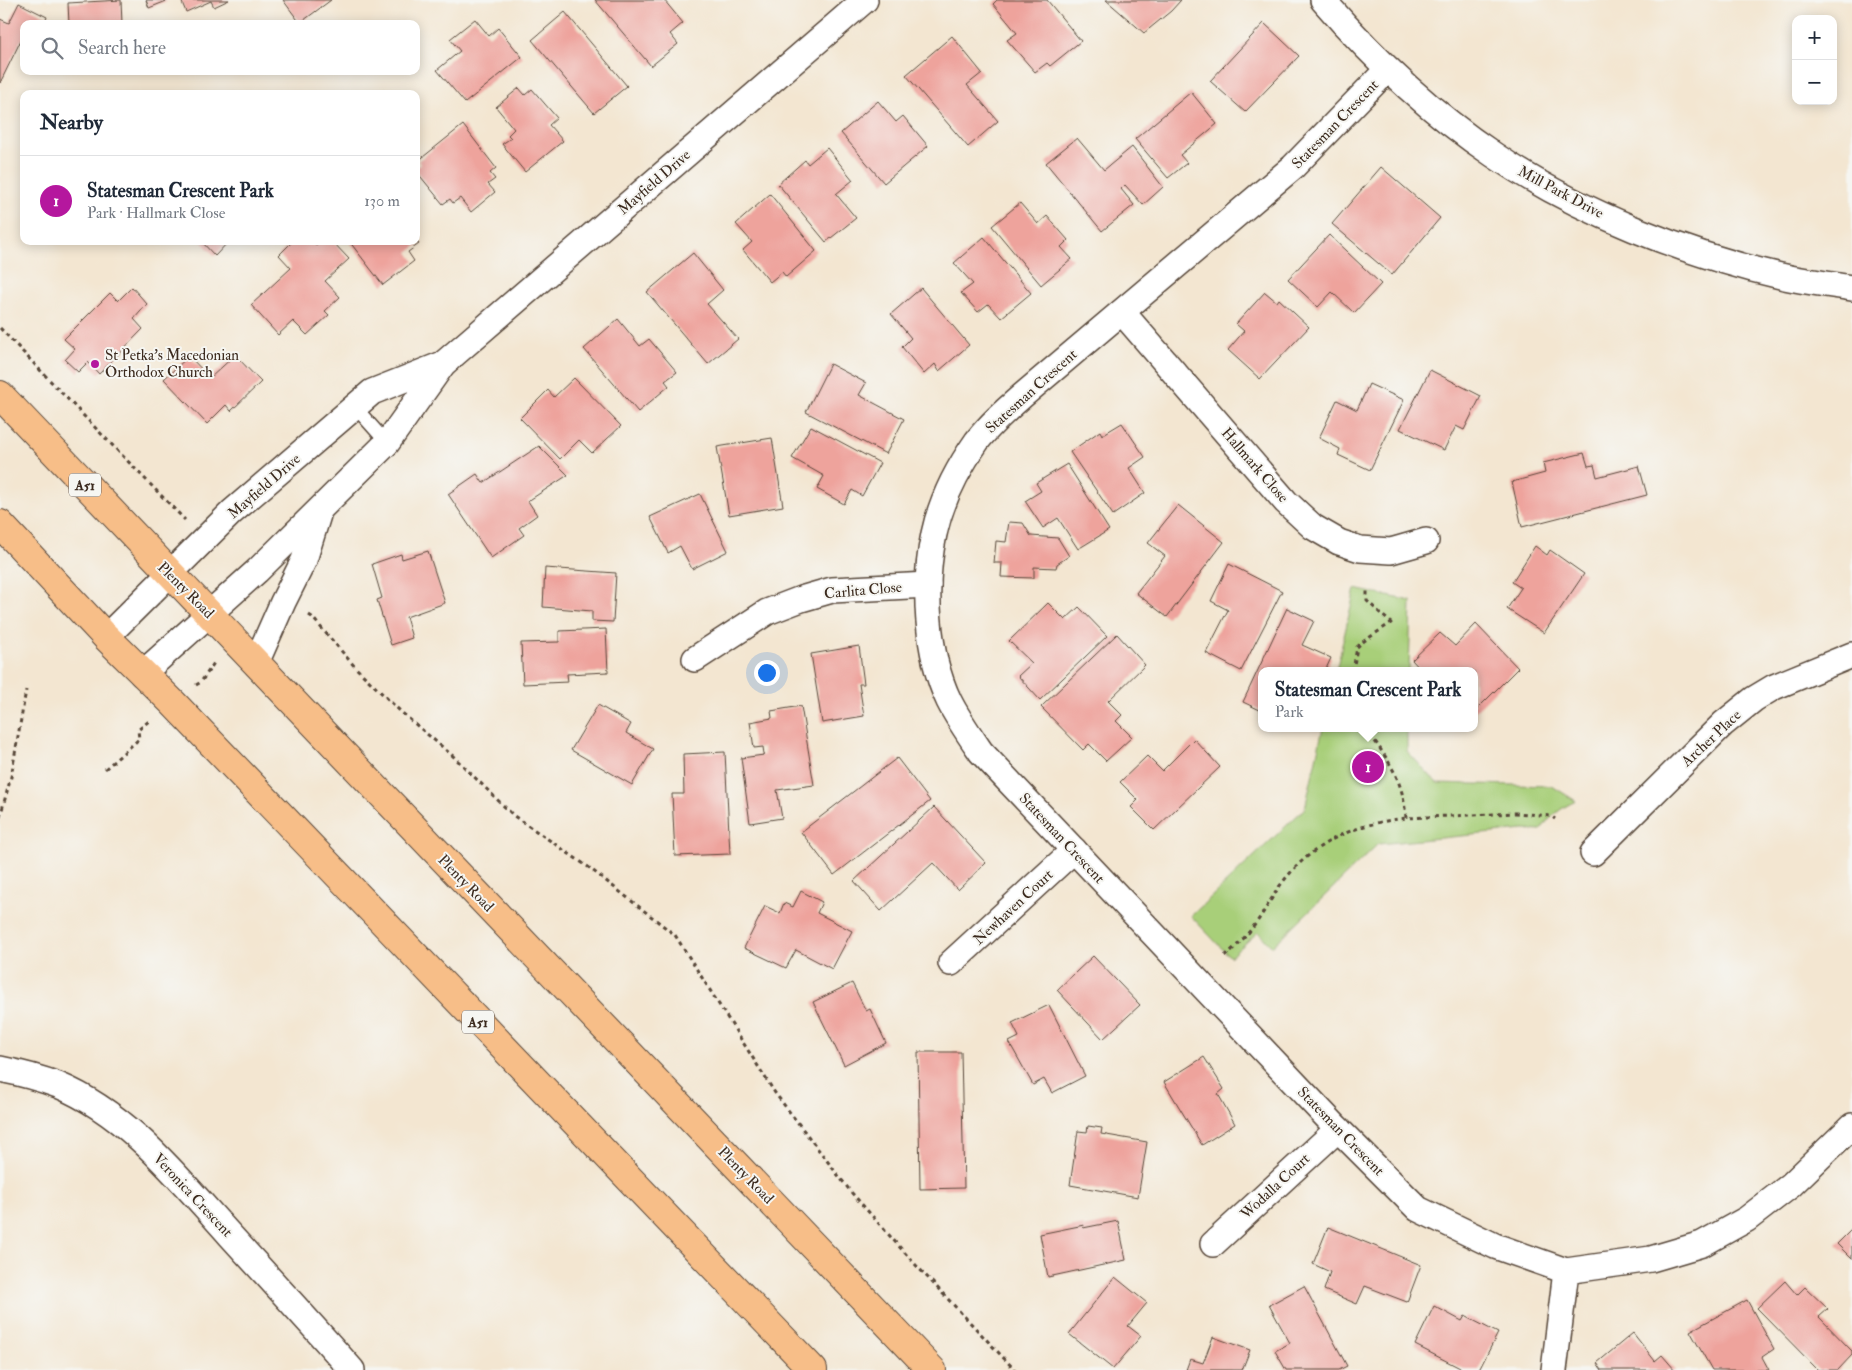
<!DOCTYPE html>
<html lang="en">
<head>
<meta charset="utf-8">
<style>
	body { margin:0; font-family:"IM FELL Double Pica",serif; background:#f6f6f7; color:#1f2937 }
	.controls { position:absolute; right:15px; top:15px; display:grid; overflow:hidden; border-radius:10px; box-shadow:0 2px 12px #0003 }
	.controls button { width:45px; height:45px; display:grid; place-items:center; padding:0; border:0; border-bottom:1px solid #e0e1e3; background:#fff; color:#1f2937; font:25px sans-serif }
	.you { position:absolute; left:766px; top:672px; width:18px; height:18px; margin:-12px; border:4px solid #fff; border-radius:50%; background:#1a73e8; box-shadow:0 0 0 8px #1a73e833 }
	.badge { display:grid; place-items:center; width:32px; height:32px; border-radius:50%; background:#b5179e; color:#fff; font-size:16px; font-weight:700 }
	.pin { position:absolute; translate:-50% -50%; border:2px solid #fff; box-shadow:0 1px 5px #0006 }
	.popup { position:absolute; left:1258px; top:667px; width:220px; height:65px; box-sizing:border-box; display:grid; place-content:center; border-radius:10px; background:#fff; filter:drop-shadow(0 1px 4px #0005); font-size:16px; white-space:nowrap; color:#747a83 }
	.popup b { font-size:19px; color:#1f2937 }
	.popup::after { content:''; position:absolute; left:50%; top:100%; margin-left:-10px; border:10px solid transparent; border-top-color:#fff }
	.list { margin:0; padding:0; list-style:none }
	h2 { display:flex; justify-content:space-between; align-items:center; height:65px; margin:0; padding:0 20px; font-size:21px }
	h2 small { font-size:16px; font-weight:400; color:#747a83 }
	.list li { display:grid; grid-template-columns:32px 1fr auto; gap:15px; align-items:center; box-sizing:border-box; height:90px; padding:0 20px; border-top:1px solid #e0e1e3 }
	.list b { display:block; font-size:19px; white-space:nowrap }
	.list p { margin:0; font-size:16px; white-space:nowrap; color:#747a83 }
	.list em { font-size:16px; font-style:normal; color:#747a83 }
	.icon { flex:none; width:28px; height:28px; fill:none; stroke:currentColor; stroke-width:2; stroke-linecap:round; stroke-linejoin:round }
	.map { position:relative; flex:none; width:1852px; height:1370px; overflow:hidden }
	.search { position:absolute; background:#fff; box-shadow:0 2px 12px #0003; left:20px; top:20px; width:400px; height:55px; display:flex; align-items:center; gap:12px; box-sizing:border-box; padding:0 18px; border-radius:10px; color:#747a83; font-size:19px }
	.panel { position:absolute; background:#fff; box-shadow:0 2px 12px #0003; left:20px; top:90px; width:400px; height:155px; border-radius:10px }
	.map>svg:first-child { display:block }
	.green { fill:#a8cf79; stroke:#727c4c }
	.building { fill:#eea39c }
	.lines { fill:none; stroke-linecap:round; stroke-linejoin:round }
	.lane-casing { stroke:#574639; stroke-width:15 }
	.street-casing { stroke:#574639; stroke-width:28 }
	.highway-casing { stroke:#574639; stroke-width:30 }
	.path { stroke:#574639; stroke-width:3; stroke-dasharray:4 4; stroke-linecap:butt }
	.lane { stroke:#fff; stroke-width:12 }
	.street { stroke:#fff; stroke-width:25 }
	.highway { stroke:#f7be88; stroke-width:28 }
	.poi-dot { fill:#b5179e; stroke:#f6f6f2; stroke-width:2 }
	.labels { text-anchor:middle; stroke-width:4; stroke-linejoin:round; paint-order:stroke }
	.shield { fill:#f6f6f2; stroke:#73675e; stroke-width:1 }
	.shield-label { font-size:14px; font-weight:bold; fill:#3b2a1e }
	.street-label { font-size:15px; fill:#3b2a1e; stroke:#f6f6f2 }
	.poi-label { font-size:15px; fill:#3b2a1e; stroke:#f6f6f2; text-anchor:start }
</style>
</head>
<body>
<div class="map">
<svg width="1852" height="1370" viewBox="0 0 1852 1370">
	<rect width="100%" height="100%" fill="#f6f6f2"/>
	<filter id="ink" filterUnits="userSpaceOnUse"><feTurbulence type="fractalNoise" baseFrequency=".02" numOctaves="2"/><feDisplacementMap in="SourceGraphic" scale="10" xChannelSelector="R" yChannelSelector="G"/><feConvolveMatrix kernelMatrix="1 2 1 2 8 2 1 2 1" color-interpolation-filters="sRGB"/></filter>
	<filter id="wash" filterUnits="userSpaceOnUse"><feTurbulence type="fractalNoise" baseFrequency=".0096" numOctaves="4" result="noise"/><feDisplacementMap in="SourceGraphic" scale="20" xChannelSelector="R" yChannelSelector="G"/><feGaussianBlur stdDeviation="1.12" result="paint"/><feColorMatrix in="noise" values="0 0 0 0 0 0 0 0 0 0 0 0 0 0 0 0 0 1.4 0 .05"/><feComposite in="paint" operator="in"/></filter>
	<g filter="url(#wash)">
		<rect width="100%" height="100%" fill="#f3e6d1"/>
		<g class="green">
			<polygon points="1355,589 1411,601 1409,671 1336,671"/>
			<path d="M1323 728H1407V751L1437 783 1552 786 1576 801C1560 808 1550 817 1540 831L1524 830 1378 844 1272 947 1258 932 1230 957 1191 916 1305 808Z"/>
		</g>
		<g id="blocks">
			<g class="building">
				<polygon points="121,0 122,24 69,24 68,3"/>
				<polygon points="146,0 169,0 149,8"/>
				<polygon points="181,0 229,0 214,7 211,1 186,12"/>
				<polygon points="283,0 331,0 300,23"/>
				<polygon points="595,0 664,0 683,23 670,34 678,44 651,66"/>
				<polygon points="997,0 1047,0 1081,41 1050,66 1047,63 1035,72 1007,40 1017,33 993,4"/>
				<polygon points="1106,0 1181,0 1171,11 1144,33"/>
				<polygon points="19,3 47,17 44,24 24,24 24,42 21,40 0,83 0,19 9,23"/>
				<polygon points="565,12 627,86 594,113 532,40"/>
				<polygon points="475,19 489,36 498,28 522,57 465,103 437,70 460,51 450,39"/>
				<polygon points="1264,23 1299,56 1245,112 1210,81"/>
				<polygon points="952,36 982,73 967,85 998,121 968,147 906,75"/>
				<polygon points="519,88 525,95 532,89 557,118 549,125 563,141 525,172 502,144 511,138 508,135 514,129 496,107"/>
				<polygon points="1191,92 1217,124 1180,155 1187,163 1168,178 1135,139"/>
				<polygon points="878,101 896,122 903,116 928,146 884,183 841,133"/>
				<polygon points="463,125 496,168 490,173 495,179 488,184 495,192 471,212 460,198 453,203 450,199 443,204 416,171 416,167 421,164 418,161"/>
				<polygon points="1077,138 1104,170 1132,147 1163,187 1143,205 1125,185 1121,189 1134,205 1102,231 1046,163"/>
				<polygon points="827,148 853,180 836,194 856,218 826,242 778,184 805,160 808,164"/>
				<polygon points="1381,167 1440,218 1392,275 1332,224"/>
				<polygon points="770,194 816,251 786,277 782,272 770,282 743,250 752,242 736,224"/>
				<polygon points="1020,203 1038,224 1047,216 1068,240 1061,247 1072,259 1041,285 992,226"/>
				<polygon points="1329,235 1381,284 1354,313 1332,292 1318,307 1288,279"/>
				<polygon points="984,237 1031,293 1001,318 988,304 978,312 961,293 973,284 954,263"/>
				<polygon points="201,241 229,241 215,256"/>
				<polygon points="293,241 313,241 316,245 320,241 332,241 349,259 325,281 340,297 325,311 329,315 307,335 293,321 278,335 251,305 291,268 279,255"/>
				<polygon points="349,241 417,241 419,244 408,252 414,261 383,285"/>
				<polygon points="693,253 723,290 707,304 738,339 708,364 647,292"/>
				<polygon points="132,287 147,304 134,319 143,329 99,374 88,362 78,372 65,360 75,349 64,339 110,293 118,301"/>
				<polygon points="921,288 969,345 939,371 935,364 924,374 902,347 911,338 891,314"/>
				<polygon points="1265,292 1277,302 1279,299 1309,327 1260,379 1228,350 1244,331 1236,324"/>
				<polygon points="618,319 640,346 649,339 677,372 665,381 669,386 638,412 584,349"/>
				<polygon points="235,355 261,382 231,411 226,405 207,424 164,379 189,356 210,378"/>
				<polygon points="830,364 866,383 859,395 904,419 886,454 806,412"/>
				<polygon points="1430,370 1481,396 1464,430 1456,426 1444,450 1400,429"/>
				<polygon points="574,378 621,426 592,453 579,440 560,459 520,418 548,390 554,397"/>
				<polygon points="1369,384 1404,400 1370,470 1338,455 1340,449 1319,438 1337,400 1357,410"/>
				<polygon points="1122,423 1145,457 1129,468 1145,493 1113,515 1070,452 1100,431 1102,435"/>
				<polygon points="811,426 880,463 862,496 852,490 844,504 817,489 824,476 792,458"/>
				<polygon points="772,438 783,506 729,515 717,447"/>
				<polygon points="539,446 568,475 528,501 537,515 519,528 524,535 491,558 448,494 477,474 483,483"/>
				<polygon points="1584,453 1588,466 1594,465 1597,477 1639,466 1647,495 1522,527 1512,482 1545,473 1543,463"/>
				<polygon points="1067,464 1109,530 1078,549 1058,518 1043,528 1025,501 1041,491 1036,483"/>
				<polygon points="700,494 728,551 692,569 680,546 668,553 650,517"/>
				<polygon points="1178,505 1224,542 1167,617 1136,593 1165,556 1148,543"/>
				<polygon points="1009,522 1023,523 1031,536 1058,538 1069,556 1057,564 1056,568 1034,567 1034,578 1001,577 1002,563 994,563 996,541 1006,542"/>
				<polygon points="1535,546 1547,555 1550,550 1584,574 1544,633 1507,609 1521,588 1512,582"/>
				<polygon points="428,551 445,603 406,617 412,638 391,645 377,600 382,598 372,564 401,554 402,559"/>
				<polygon points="1229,564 1282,591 1241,671 1206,653 1228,610 1211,601"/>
				<polygon points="545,568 616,573 613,622 592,621 592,611 543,607"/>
				<polygon points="1048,603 1065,620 1079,607 1107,636 1040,700 1018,676 1032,663 1009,641"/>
				<polygon points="1287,608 1314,621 1302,645 1331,658 1325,671 1262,671 1262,711 1243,702"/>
				<polygon points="1476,624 1518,668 1474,712 1474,671 1422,671 1412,660 1440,633 1455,646"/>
				<polygon points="606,629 608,672 567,674 568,682 523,684 521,643 559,642 559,631"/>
				<polygon points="1117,634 1145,665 1108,701 1122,715 1116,721 1132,737 1106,761 1089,744 1083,750 1041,707"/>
				<polygon points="859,646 864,684 859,684 864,716 822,723 811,654"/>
				<polygon points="598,705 631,724 626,733 653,749 632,785 571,750"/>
				<polygon points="801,706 814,785 777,790 782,818 750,823 741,758 764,755 763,747 754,748 750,722 772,718 771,711"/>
				<polygon points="1194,739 1220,767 1154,830 1131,807 1138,800 1120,782 1147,756 1162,771"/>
				<polygon points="725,752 730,854 675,856 672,794 684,794 683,754"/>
				<polygon points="897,758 930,801 834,875 801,832"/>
				<polygon points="934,807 986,863 958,890 933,863 881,911 854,881"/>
				<polygon points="801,891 822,902 817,913 852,931 832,969 796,950 786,968 744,948 765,906 780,913 784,903 793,907"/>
				<polygon points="1093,956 1140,1005 1103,1039 1057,990"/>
				<polygon points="852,983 866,1011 870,1009 886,1043 844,1065 813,1002"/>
				<polygon points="1049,1005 1085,1076 1052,1093 1044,1079 1033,1085 1009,1042 1019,1037 1012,1023"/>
				<polygon points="918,1052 961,1052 964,1188 920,1189"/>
				<polygon points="1204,1057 1224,1089 1218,1094 1235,1124 1202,1145 1164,1082"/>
				<polygon points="1088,1126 1102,1128 1101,1134 1147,1142 1138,1197 1070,1185 1078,1131 1087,1132"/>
				<polygon points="1118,1221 1126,1260 1048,1277 1040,1234 1084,1225 1083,1228"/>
				<polygon points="1328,1227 1421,1265 1407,1302 1365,1286 1357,1304 1324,1290 1330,1272 1313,1264"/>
				<polygon points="1852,1229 1852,1259 1837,1244"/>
				<polygon points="1115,1277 1147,1303 1128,1326 1141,1336 1113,1369 1069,1334"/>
				<polygon points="1785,1281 1797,1295 1805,1287 1828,1309 1819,1317 1852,1351 1852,1355 1838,1370 1818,1370 1757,1308"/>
				<polygon points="1304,1286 1347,1366 1339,1370 1286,1370 1275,1351 1290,1343 1269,1305"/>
				<polygon points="1747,1300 1774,1349 1762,1357 1769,1370 1712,1370 1690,1331"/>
				<polygon points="1434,1306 1462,1321 1465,1316 1498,1333 1479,1370 1464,1370 1415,1345"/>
				<polygon points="1633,1333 1655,1361 1662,1355 1675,1370 1602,1370 1597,1363"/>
				<polygon points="1213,1337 1250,1350 1242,1370 1186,1370 1190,1359 1203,1363"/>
			</g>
		</g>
	</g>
	<g filter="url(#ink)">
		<use href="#blocks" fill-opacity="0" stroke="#574639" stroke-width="1"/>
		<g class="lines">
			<defs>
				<polyline id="lane" points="355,407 387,443"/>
				<g id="street">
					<path d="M1323 0C1373 58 1430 112 1494 155 1576 211 1687 255 1785 277 1807 282 1830 284 1852 288"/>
					<path d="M1388 69 1293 167 1022 396C1006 410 990 424 977 441 958 468 941 501 934 534 923 585 926 653 949 701 958 719 970 736 981 752L1338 1129 1418 1209 1495 1246 1566 1271 1651 1259 1702 1244 1747 1219 1791 1185 1852 1126"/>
					<polyline points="1122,312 1286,502 1313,527 1339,542 1360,549 1391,551 1426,541"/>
					<polyline points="106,637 232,512 372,392 443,364"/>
					<polyline points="695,659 767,612 801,599 832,590 928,585"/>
					<polyline points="256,663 283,602 304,560 318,515"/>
					<polyline points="142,674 257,571 387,443 443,364 865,0"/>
					<polyline points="1593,853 1723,724 1754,699 1774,687 1852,655"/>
					<polyline points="951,963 1074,850"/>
					<path d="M0 1069C20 1073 39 1078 58 1085 130 1115 179 1179 230 1235 271 1280 312 1325 352 1370"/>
					<polyline points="1213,1244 1338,1129"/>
					<polyline points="1554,1370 1566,1271"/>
				</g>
				<g id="highway">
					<polyline points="0,395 932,1370"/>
					<polyline points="0,524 106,637 173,703 813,1370"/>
				</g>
			</defs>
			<use href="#lane" class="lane-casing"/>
			<use href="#street" class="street-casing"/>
			<use href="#highway" class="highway-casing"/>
			<g class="path">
				<polyline points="0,328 81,413 185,520"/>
				<polyline points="309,615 312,617 356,668 401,712 453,756 514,816 587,866 675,935 775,1093 851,1192 913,1262 1015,1370"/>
				<polyline points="1353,671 1357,647 1364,641 1391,623 1367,601 1367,588"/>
				<polyline points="196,685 201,682 214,663"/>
				<path d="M1366 728C1388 761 1403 777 1406 818L1516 813 1551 816 1555 819"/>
				<polyline points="105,769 139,739 138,730 149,721"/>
				<polyline points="0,817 11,777 26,690"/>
				<path d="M1225 956C1233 949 1242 941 1249 932 1261 918 1269 902 1279 887 1311 843 1353 824 1406 818"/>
			</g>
			<use href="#lane" class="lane"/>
			<use href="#street" class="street"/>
			<use href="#highway" class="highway"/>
		</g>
	</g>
	<circle class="poi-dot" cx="95" cy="364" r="5"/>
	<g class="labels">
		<g class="shield">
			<rect x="69" y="473.5" width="32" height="23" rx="4"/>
			<rect x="462" y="1010.5" width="32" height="23" rx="4"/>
		</g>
		<g class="shield-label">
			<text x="85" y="490">A51</text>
			<text x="478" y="1027">A51</text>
		</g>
		<g class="street-label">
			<text transform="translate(1335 124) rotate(-46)" y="5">Statesman Crescent</text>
			<text transform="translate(654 182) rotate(-41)" y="5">Mayfield Drive</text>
			<text transform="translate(1561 192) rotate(28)" y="5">Mill Park Drive</text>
			<text transform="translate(1031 391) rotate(-42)" y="5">Statesman Crescent</text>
			<text transform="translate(1255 465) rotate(49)" y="5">Hallmark Close</text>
			<text transform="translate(264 486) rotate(-41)" y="5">Mayfield Drive</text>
			<text transform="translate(186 590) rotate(45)" y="5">Plenty Road</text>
			<text transform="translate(863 590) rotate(-5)" y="5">Carlita Close</text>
			<text transform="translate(1711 738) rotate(-43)" y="5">Archer Place</text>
			<text transform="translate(1062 838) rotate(47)" y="5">Statesman Crescent</text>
			<text transform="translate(466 883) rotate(46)" y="5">Plenty Road</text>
			<text transform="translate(1013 907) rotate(-43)" y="5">Newhaven Court</text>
			<text transform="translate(1341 1131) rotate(46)" y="5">Statesman Crescent</text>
			<text transform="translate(746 1175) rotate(46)" y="5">Plenty Road</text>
			<text transform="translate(1275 1186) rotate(-43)" y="5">Wodalla Court</text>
			<text transform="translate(193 1195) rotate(47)" y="5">Veronica Crescent</text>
		</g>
		<g class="poi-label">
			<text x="105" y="360">St Petka's Macedonian<tspan x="105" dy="17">Orthodox Church</tspan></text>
		</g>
	</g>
</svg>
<div class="controls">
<button>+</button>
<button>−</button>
</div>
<div class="you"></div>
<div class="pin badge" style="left:1368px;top:767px">1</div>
<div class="popup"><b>Statesman Crescent Park</b>Park</div>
<div class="search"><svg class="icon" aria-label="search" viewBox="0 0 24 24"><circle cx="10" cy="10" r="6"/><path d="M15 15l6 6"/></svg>Search here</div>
<section class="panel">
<h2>Nearby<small></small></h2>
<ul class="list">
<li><span class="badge">1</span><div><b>Statesman Crescent Park</b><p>Park · Hallmark Close</p></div><em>130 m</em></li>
</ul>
</section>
</div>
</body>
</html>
